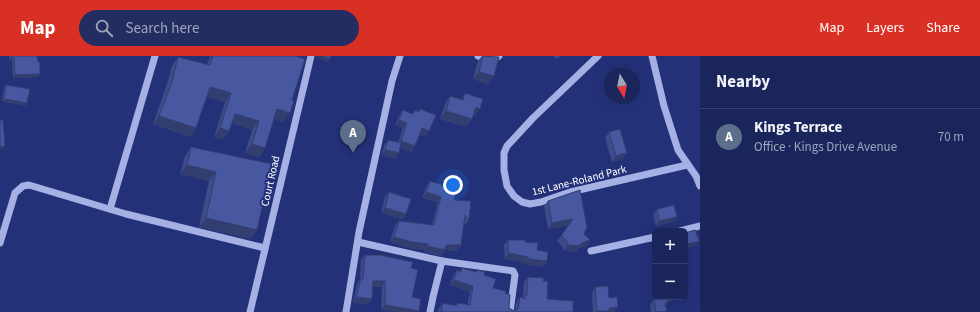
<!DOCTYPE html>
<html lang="en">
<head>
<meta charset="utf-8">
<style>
	body { margin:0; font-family:"Source Sans 3",sans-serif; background:#232d61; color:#f1f3f6 }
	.controls { position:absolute; right:12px; bottom:12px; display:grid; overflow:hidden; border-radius:6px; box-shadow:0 4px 16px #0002 }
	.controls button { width:36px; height:36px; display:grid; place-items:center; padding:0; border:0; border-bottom:1px solid #384271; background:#1a255b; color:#f1f3f6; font:20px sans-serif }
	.compass { position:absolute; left:604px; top:12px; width:36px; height:36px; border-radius:50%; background:#1a255b; box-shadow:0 4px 16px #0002; rotate:170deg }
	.you { position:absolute; left:453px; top:129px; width:14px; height:14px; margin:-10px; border:3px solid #fff; border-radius:50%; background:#1a73e8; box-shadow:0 0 0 6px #1a73e833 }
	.badge { display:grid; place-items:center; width:26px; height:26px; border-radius:50%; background:#d93025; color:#fff; font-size:13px; font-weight:700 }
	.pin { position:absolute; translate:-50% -33px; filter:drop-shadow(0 1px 2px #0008) }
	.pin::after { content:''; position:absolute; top:21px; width:14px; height:12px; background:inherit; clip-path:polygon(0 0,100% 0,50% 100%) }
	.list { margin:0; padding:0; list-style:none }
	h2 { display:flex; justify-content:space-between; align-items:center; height:52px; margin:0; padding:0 16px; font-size:17px }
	h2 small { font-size:13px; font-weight:400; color:#9fa5bb }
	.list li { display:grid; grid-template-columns:26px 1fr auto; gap:12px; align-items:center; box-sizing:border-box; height:56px; padding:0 16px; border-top:1px solid #384271 }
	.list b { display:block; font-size:15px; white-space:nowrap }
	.list p { margin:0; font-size:13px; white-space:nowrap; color:#9fa5bb }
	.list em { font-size:13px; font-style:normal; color:#9fa5bb }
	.icon { flex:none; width:22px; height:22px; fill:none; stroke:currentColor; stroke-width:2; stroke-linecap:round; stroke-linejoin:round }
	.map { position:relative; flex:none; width:700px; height:256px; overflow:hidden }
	header { display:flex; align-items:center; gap:24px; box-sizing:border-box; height:56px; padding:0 20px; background:#d93025; color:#fff }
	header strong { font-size:19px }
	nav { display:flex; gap:22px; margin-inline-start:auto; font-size:14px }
	.search { width:280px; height:36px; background:#232d61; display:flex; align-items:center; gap:10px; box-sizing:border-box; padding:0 14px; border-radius:22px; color:#9fa5bb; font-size:15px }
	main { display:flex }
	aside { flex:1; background:#1a255b }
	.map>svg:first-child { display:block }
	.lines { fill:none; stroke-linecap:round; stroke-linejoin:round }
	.minor { stroke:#a5b0e4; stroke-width:7 }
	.wall { fill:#3d4b8a }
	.shaded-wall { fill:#323d70 }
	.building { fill:#4757a0; stroke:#323d70 }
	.labels { text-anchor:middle; stroke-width:4; stroke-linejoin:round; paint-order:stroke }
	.street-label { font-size:11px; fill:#fff; stroke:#233179 }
</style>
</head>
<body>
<header>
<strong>Map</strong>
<div class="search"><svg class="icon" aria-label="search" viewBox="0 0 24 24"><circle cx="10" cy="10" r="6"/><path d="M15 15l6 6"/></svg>Search here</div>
<nav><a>Map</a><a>Layers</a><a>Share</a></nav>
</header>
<main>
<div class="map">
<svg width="700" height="256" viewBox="0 0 700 256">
	<rect width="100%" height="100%" fill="#233179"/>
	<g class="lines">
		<g class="minor">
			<polyline points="478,0 491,4 499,0"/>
			<polyline points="598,0 533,62 507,90 504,97 504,114 507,130 514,140 522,146 530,148 541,146 570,136 687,109"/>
			<polyline points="652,0 664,50 678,94 696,120 700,130"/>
			<polyline points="110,153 155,0"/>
			<polyline points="680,175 700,170"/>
			<polyline points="358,186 442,205 433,241 430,256"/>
			<polyline points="0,187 15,137 23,130 29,129 126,158 265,192"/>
			<polyline points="591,195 655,181"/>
			<polyline points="442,205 513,215 515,219 510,256"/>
			<polyline points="250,256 311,0"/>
			<polyline points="346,256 359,176 392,25 400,0"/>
		</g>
	</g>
	<g class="wall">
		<polygon points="9,0 37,0 40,18 38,21 13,22 12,5 10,5"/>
		<polygon points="210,0 296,0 284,66 274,63 265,92 259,101 245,97 252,74 232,67 229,75 223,83 214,81 225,46 207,41 190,81 153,68 165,34 172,10 178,1 207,9"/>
		<polygon points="482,0 492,0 488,28 473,23 478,5"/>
		<polygon points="553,0 560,0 557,3"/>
		<polygon points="6,29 27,47 25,50 2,45 4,32"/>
		<polygon points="465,37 475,60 473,60 472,63 466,71 440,63 445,48 450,40 461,44"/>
		<polygon points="420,53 426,81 420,79 412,96 400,92 399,97 395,103 382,99 384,89 388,84 398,87 403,72 395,69 399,60 403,54 412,58 415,54 419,55"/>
		<polygon points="609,76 623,103 612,106 605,82"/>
		<polygon points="191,91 272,108 251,183 199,171 209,125 180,118 185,100"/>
		<polygon points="430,125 447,131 448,128 454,144 469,164 465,169 464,167 461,189 457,195 445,194 441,200 424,196 424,194 409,192 390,186 395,170 399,165 432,169 438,146 422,142 426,131"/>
		<polygon points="389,136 406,158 403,163 381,157 385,141"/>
		<polygon points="548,145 584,178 590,184 587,190 578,192 576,196 564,194 562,190 557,185 569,169 548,173 544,150"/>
		<polygon points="657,153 677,161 673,166 656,170 653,159"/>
		<polygon points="655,182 655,199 652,187"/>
		<polygon points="508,184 525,186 537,194 547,205 543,211 524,208 525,207 505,203 504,189"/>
		<polygon points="365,199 411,212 412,241 381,254 382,231 373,230 372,243 368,248 353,247 357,228 360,223 361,204"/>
		<polygon points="462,212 476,216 477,214 484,219 493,232 505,237 509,252 514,255 515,255 516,247 520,241 523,242 523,241 524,226 528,221 543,225 547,243 573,256 438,256 439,252 443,247 456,249 457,247 467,249 470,236 450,229 453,220 457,214 460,215"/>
		<polygon points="595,231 609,242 614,256 593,256 592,237"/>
		<polygon points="654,243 671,245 666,249 666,256 651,256 650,249"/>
	</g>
	<g class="shaded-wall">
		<polygon points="317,0 319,0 330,3 328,6 316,2"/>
		<polygon points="12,2 14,2 12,5 10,5"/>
		<polygon points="479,16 494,20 488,28 473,23"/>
		<polygon points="40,18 38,21 13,22 15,19"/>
		<polygon points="210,31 231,37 225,46 204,40"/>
		<polygon points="4,43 27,47 25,50 2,45"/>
		<polygon points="476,51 480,53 475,60 470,59"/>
		<polygon points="277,53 290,57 284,66 271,62"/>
		<polygon points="446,55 472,63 466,71 440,63"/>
		<polygon points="235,58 259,65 252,74 228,66"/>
		<polygon points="159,60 196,72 190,81 153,68"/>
		<polygon points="399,64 407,67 403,72 395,69"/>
		<polygon points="220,72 229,75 223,83 214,81"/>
		<polygon points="422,72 429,75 426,81 418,78"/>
		<polygon points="401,85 415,90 412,96 397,91"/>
		<polygon points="252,88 265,92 259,101 245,97"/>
		<polygon points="5,90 3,93 0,93 0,91"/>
		<polygon points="385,94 399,97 395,103 382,99"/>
		<polygon points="627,97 623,103 612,106 616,100"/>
		<polygon points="187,109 216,116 209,125 180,118"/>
		<polygon points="426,136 441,141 438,146 422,142"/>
		<polygon points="385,152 406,158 403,163 381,157"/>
		<polygon points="677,161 673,166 656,170 659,165"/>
		<polygon points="206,162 257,174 251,183 199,171"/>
		<polygon points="573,163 570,169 548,173 552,167"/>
		<polygon points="394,181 428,188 424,194 409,192 390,186"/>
		<polygon points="590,184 587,190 578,192 576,196 564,194 568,189 580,188"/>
		<polygon points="699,185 695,190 685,193 685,189"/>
		<polygon points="446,189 461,189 457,195 444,194 445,194 441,200 424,196 427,190"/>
		<polygon points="508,197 528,201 525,207 505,203"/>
		<polygon points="528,203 547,205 543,211 524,208"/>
		<polygon points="454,224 473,230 470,236 450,229"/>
		<polygon points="373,225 385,225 382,231 369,230"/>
		<polygon points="356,241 372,243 368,248 353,247"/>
		<polygon points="672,241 673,241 671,245 661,253 665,248"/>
		<polygon points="385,249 419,255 418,256 390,256 381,254"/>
		<polygon points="618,251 614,256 596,256 597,255 609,252"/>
	</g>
	<g class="building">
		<polygon points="11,0 37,0 38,6 40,6 40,18 15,19 14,2 12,2"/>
		<polygon points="213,0 296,0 305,3 292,44 294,45 290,57 277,53 265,92 252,88 259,65 235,58 229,75 220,72 231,37 210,31 196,72 159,60 172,26 178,1 210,9"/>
		<polygon points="319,0 331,0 330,3"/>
		<polygon points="483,0 499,1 494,20 479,16"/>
		<polygon points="6,29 30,33 27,47 4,43"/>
		<polygon points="465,37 483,43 480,53 476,51 472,63 446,55 450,40 463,44"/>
		<polygon points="420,53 436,59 429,75 422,72 415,90 401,85 407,67 399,64 403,54 413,58 415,54 419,56"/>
		<polygon points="0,64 3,64 5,90 0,91"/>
		<polygon points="620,73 627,97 616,100 609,76"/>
		<polygon points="388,84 401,87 399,97 385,94"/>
		<polygon points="191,91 272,108 257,174 206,162 216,116 187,109"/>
		<polygon points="430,125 448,131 448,128 457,131 454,144 471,145 469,164 465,159 461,189 446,189 445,194 427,190 428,188 412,186 394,181 399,165 434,169 441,141 426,136"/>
		<polygon points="580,134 587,171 584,178 590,184 580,188 580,190 568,189 566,184 561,180 573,163 552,167 548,145"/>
		<polygon points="389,136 411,143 406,158 385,152"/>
		<polygon points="674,149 677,161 659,165 657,153"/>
		<polygon points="695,174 699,185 685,189 685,177"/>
		<polygon points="508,184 525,184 525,186 538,187 537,194 548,196 547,205 528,203 528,201 508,197"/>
		<polygon points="365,199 380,199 413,206 411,212 418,214 412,241 421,243 419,255 385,249 385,225 373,225 372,243 356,241 361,222 363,223"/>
		<polygon points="462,212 476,216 477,214 485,216 484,219 496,223 493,232 506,235 505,237 510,239 509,252 514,255 518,253 520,241 525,243 525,239 527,239 528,221 544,222 543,225 548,225 547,243 573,245 573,256 441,256 443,247 457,250 457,247 470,249 473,230 454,224 457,214 461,216"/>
		<polygon points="608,230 609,242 617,241 618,251 609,252 609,255 597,255 595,231"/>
		<polygon points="665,241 672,241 665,248 667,255 656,256 654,243"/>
	</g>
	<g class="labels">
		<g class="street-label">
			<text transform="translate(579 124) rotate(-14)" y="4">1st Lane-Roland Park</text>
			<text transform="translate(270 125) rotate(-77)" y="4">Court Road</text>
		</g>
	</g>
</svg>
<div class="controls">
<button>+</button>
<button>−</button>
</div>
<svg class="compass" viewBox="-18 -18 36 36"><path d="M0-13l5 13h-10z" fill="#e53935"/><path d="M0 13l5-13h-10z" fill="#9fa5bb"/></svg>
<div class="you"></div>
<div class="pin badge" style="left:353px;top:97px;background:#5c6f8a">A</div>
</div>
<aside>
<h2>Nearby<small></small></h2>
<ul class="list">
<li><span class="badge" style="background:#5c6f8a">A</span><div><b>Kings Terrace</b><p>Office · Kings Drive Avenue</p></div><em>70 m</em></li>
</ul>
</aside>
</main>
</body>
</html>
